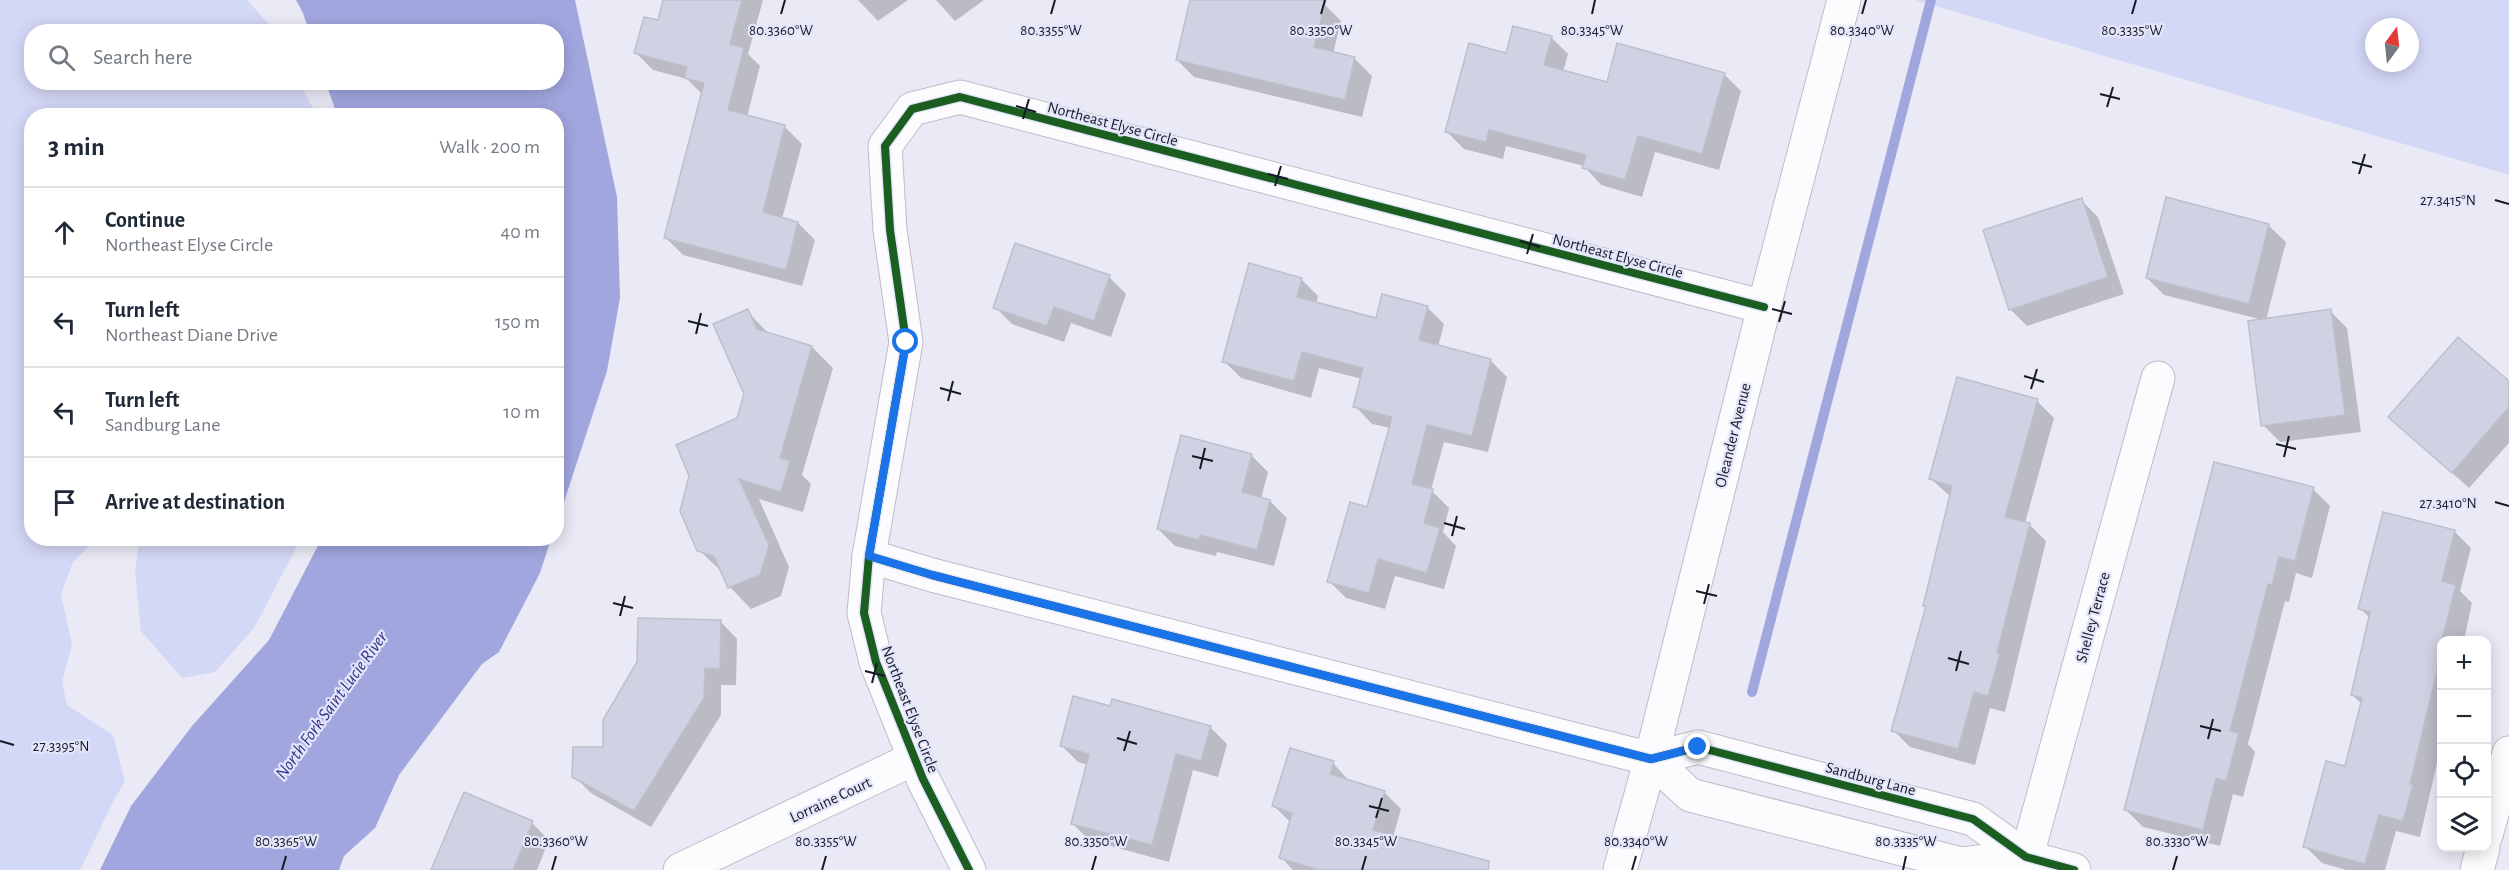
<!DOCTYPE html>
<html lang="en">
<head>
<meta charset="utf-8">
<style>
	body { margin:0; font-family:"Alegreya Sans",sans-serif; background:#f6f6f7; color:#1f2937 }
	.controls { position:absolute; right:18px; bottom:18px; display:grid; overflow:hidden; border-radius:12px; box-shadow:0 3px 15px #0003 }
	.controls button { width:54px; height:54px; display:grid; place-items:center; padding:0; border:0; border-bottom:2px solid #e0e1e3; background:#fff; color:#1f2937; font:30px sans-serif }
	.compass { position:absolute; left:2365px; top:18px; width:54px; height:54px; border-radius:50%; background:#fff; box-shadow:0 3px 15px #0003; rotate:15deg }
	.stop { position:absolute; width:18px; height:18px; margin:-14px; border:4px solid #1a73e8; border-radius:50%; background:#fff }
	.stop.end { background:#1a73e8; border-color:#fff; box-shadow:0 2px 6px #0008 }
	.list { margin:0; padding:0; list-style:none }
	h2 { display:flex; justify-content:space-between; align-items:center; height:78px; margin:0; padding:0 24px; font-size:26px }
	h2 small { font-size:20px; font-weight:400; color:#747a83 }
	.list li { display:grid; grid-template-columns:39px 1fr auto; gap:18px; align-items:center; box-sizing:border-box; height:90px; padding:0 24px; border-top:2px solid #e0e1e3 }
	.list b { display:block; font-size:22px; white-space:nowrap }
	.list p { margin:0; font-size:20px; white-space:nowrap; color:#747a83 }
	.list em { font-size:20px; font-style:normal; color:#747a83 }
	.icon { flex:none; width:33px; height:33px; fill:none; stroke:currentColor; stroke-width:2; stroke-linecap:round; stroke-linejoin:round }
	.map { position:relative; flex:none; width:2509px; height:870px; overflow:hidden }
	.search { position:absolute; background:#fff; box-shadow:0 3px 15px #0003; left:24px; top:24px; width:540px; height:66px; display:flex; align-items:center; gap:15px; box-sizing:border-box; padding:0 21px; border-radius:24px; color:#747a83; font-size:22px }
	.panel { position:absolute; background:#fff; box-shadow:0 3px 15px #0003; left:24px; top:108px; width:540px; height:438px; border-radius:24px }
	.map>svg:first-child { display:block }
	.green { fill:#d4d8f7; fill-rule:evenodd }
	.water { fill:#a1a6df }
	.shadow { fill:#0003 }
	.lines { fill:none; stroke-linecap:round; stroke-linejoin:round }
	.stream { stroke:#a1a6df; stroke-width:10 }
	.building { fill:#cfd2e3; stroke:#bebfca; stroke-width:1.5 }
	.minor-casing { stroke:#bcbdc8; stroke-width:35 }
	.minor { stroke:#fcfcfe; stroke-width:33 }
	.cycleway-casing { stroke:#e3e6fb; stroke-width:11 }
	.cycleway { stroke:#1b5e20; stroke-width:8 }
	.route { stroke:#1a73e8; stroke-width:8 }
	.ticks { fill:none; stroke:#171925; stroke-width:2 }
	.labels { text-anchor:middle; stroke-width:4.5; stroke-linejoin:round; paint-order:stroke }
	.street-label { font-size:16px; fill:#171925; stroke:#e3e6fb }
	.water-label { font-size:18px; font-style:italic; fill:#332f88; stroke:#e3e6fb }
	.ticks-label { font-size:15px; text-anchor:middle; fill:#171925; stroke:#e3e6fb; stroke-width:4.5; stroke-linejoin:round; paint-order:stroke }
</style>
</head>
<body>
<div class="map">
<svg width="2509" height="870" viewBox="0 0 2509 870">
	<rect width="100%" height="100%" fill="#e9eaf5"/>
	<g class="green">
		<polygon points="0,0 247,0 268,23 272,31 32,32 32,82 299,83 317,115 32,116 32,538 96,539 73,562 61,594 72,645 62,682 67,705 113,735 125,782 115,798 80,870 0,870"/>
		<path d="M1915 0H2509V175ZM2374 27H2410V63H2374Z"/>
		<polygon points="292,538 297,546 254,628 215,672 182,678 141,631 135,572 139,544 111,539"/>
	</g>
	<g class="water">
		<polygon points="296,0 575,0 617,197 620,298 607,371 557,523 556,116 337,115 326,83 556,82 556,32 309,31 303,13"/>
		<polygon points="322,538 551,539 540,573 499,652 482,664 399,775 375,828 344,856 339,870 100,870 131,806 192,726 269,640"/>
	</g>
	<g class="shadow">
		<polygon points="665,0 763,0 748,54 760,66 747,117 785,127 802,144 782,219 798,223 815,240 802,286 683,255 666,238 703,95 687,79 653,70 636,53 659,22"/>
		<polygon points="858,0 908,0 878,21"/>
		<polygon points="936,0 984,0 955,21"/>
		<polygon points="1192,0 1308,0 1324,4 1341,21 1333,54 1355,59 1372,76 1362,117 1194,77 1177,60"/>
		<polygon points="1551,37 1568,54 1563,72 1608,83 1724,74 1741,91 1719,170 1655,152 1642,197 1601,185 1584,166 1506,146 1503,159 1464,149 1447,132 1507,55"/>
		<polygon points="2081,200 2098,217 2124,294 2027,326 2010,309"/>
		<polygon points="2268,225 2286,242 2266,320 2330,311 2347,328 2361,432 2280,442 2263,425 2263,320 2164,295 2147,278"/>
		<polygon points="1109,277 1126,294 1111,337 1071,323 1064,342 1012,324 995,307"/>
		<polygon points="1301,279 1318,296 1316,304 1377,320 1427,307 1444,324 1438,347 1490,360 1507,377 1488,452 1444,442 1431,490 1449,508 1443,532 1456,546 1444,589 1395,576 1385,609 1346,598 1329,581 1368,509 1391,428 1372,424 1355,406 1362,379 1319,368 1311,398 1241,378 1224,361"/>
		<polygon points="747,311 770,335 812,347 833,368 802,475 811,484 803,512 759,499 789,567 781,596 751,609 730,587 723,573 699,550 746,394"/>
		<polygon points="2509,383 2509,443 2469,488 2390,417"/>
		<polygon points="2037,401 2054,418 2025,523 2029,524 2046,541 2005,712 1990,708 1975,765 1910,747 1893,730 1927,608 1924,605 1951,497 1931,479"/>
		<polygon points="1251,455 1268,472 1261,499 1270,501 1287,518 1274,566 1217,552 1216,556 1175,546 1158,529"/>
		<polygon points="2313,489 2330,506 2312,578 2296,573 2289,602 2285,601 2248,744 2255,752 2243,797 2233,794 2220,846 2143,827 2126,810"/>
		<polygon points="2454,531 2471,548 2460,591 2472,603 2464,640 2442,640 2442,741 2420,837 2396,831 2385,870 2346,870 2322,863 2305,846 2346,768 2362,704 2352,695 2370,618 2360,608"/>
		<polygon points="720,621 737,639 736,685 721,685 721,715 651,827 591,793 574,776 604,749 638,662"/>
		<polygon points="1111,708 1210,727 1227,744 1218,777 1193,770 1169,862 1089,840 1072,823 1088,765 1078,762 1061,745"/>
		<polygon points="1333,763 1350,782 1384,792 1401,809 1393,837 1465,870 1293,870 1281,857 1291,823 1274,806"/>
		<polygon points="532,823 549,840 537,870 433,870"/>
	</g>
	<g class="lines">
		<polyline class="stream" points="1752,692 1931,0"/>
	</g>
	<g class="building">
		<polygon points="663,0 742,0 730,44 744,48 728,110 785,125 763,212 798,222 786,270 664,238 704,83 684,78 687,67 634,53 644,17 658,20"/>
		<polygon points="1190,0 1326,0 1314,47 1355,57 1345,100 1176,60"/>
		<polygon points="1513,26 1552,36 1544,65 1607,82 1617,43 1725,73 1702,154 1638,136 1625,180 1582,168 1586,155 1489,130 1486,142 1445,132 1469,43 1506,53"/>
		<polygon points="2166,197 2269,224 2249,304 2146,278"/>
		<polygon points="2082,198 2108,277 2009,310 1983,230"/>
		<polygon points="1015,243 1110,275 1094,321 1054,307 1047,326 993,308"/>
		<polygon points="1249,263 1302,278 1297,297 1376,318 1382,294 1428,306 1419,340 1491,359 1472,436 1427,425 1412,484 1433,489 1424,523 1440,528 1427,573 1378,559 1369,593 1327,582 1350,502 1367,507 1392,417 1353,407 1363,368 1302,352 1294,381 1222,362"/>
		<polygon points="748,309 757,329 812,346 780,458 790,461 781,492 739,479 769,545 760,575 728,588 714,556 697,551 680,511 689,476 676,445 737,418 744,394 713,324"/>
		<polygon points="2331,309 2345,415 2261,426 2248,321"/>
		<polygon points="2458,337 2509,381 2509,407 2452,473 2388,417"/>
		<polygon points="1957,377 2038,399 2005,517 2030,523 1997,653 2000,654 1988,696 1974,692 1958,749 1891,731 1926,606 1923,606 1952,486 1929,479"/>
		<polygon points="1181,435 1252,454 1242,492 1270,500 1257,550 1200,535 1199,540 1157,529"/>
		<polygon points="2214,462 2314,487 2295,561 2279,557 2272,585 2268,584 2230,731 2239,733 2226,781 2216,778 2203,830 2124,810"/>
		<polygon points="2383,512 2455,530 2442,581 2456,585 2442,640 2437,671 2410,784 2413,785 2403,821 2379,815 2365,864 2303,847 2326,761 2345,766 2362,698 2351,695 2370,612 2358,609"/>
		<polygon points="638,618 721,620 720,669 705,668 704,698 634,811 572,777 573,747 603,747 603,720 637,662"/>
		<polygon points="1073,696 1110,706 1112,699 1211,726 1201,761 1176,754 1152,845 1071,824 1089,754 1060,746"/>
		<polygon points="1290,748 1334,761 1330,774 1385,791 1373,830 1489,861 1488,870 1318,870 1279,858 1292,813 1272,806"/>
		<polygon points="464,792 533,821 513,870 431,870"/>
	</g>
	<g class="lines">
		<defs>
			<g id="minor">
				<polyline points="869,556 932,575 1651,759 1698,747 1973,819 2026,857 2074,870"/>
				<polyline points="1651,759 1690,795 1961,864 2026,857"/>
				<polyline points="2486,835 2509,753"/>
				<polyline points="680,870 915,758"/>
				<polyline points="969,870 923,779 876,662 864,613 869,556 906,342 890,230 885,146 912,109 960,97 1764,307"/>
				<polyline points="1620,870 1651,759 1764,307 1844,0"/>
				<polyline points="2023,870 2158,378"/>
				<polyline points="2477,870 2483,848"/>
			</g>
		</defs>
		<use href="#minor" class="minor-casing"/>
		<use href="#minor" class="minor"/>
		<defs>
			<g id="cycleway">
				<polyline points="869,556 932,575 1651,759 1698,747 1973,819 2026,857 2074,870"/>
				<polyline points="969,870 923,779 876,662 864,613 869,556 906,342 890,230 885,146 912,109 960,97 1764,307"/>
			</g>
		</defs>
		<use href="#cycleway" class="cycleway-casing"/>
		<use href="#cycleway" class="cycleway"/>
	</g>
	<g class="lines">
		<polyline class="route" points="906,342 869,556 932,575 1651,759 1698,747"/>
	</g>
	<path class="ticks" d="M781 14 785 0M1051 14 1055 0M1321 14 1325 0M1592 14 1595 0M1862 14 1866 0M2132 14 2136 0M2100 94 2120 99M1016 106 1036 112M2107 107 2113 87M1023 119 1029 99M2352 162 2372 167M1268 174 1288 179M2359 174 2365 154M1275 186 1281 166M2495 200 2509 204M1520 241 1540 247M1527 254 1533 234M1772 309 1792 314M688 321 708 326M1779 322 1785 301M696 334 701 313M2024 376 2044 382M940 388 961 394M2031 389 2037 369M948 401 953 381M2276 444 2296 449M1192 456 1213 461M2284 457 2289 436M1200 469 1205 448M2495 502 2509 506M1444 523 1465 529M1452 536 1457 516M1696 591 1717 596M613 603 633 608M1704 604 1709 584M620 616 625 596M1948 658 1969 664M865 671 885 676M1956 671 1961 651M872 683 877 663M2200 726 2221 731M1117 738 1137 744M2208 739 2213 719M0 741 14 745M1124 751 1130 731M1369 806 1389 811M1376 818 1382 798M282 870 286 856M552 870 556 856M822 870 826 856M1092 870 1096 856M1362 870 1366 856M1632 870 1636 856M1903 870 1906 856M2173 870 2177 856"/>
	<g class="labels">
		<g class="street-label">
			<text transform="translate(1113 123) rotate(15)" y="6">Northeast Elyse Circle</text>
			<text transform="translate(1618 255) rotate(15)" y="6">Northeast Elyse Circle</text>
			<text transform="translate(1732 435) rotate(-76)" y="6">Oleander Avenue</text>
			<text transform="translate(2092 617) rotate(-75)" y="6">Shelley Terrace</text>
			<text transform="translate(911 709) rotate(69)" y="6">Northeast Elyse Circle</text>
			<text transform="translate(1871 778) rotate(15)" y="6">Sandburg Lane</text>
			<text transform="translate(830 799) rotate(-25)" y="6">Lorraine Court</text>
		</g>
		<g class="water-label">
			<text transform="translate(331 705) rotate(-54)" y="6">North Fork Saint Lucie River</text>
		</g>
	</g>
	<g class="ticks-label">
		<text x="1862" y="35">80.3340°W</text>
		<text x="2132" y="35">80.3335°W</text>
		<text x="781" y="35">80.3360°W</text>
		<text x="1051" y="35">80.3355°W</text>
		<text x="1321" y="35">80.3350°W</text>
		<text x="1592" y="35">80.3345°W</text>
		<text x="2448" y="205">27.3415°N</text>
		<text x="2448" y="508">27.3410°N</text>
		<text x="61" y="751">27.3395°N</text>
		<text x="286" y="846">80.3365°W</text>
		<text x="556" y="846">80.3360°W</text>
		<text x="826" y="846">80.3355°W</text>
		<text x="1096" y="846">80.3350°W</text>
		<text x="1366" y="846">80.3345°W</text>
		<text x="1636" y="846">80.3340°W</text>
		<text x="1906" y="846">80.3335°W</text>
		<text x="2177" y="846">80.3330°W</text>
	</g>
</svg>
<div class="controls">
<button>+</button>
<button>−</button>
<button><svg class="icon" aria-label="locate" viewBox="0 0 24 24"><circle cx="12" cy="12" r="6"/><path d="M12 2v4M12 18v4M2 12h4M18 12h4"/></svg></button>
<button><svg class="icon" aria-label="layers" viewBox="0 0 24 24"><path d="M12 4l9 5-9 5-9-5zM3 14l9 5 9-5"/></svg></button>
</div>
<svg class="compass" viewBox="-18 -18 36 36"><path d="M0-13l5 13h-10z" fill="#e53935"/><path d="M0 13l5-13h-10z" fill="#747a83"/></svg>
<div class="stop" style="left:906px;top:342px"></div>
<div class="stop end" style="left:1698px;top:747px"></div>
<div class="search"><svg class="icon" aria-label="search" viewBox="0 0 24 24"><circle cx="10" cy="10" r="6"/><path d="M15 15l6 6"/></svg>Search here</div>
<section class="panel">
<h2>3 min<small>Walk · 200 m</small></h2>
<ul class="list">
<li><svg class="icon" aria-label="ahead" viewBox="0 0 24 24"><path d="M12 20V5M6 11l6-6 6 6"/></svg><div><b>Continue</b><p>Northeast Elyse Circle</p></div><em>40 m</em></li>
<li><svg class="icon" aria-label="left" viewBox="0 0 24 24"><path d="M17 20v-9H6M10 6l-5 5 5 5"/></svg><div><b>Turn left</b><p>Northeast Diane Drive</p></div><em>150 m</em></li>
<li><svg class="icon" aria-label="left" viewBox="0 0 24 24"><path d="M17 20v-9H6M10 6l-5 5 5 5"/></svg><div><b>Turn left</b><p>Sandburg Lane</p></div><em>10 m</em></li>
<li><svg class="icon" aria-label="arrive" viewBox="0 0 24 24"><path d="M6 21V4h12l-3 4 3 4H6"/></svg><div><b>Arrive at destination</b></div></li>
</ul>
</section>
</div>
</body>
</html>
